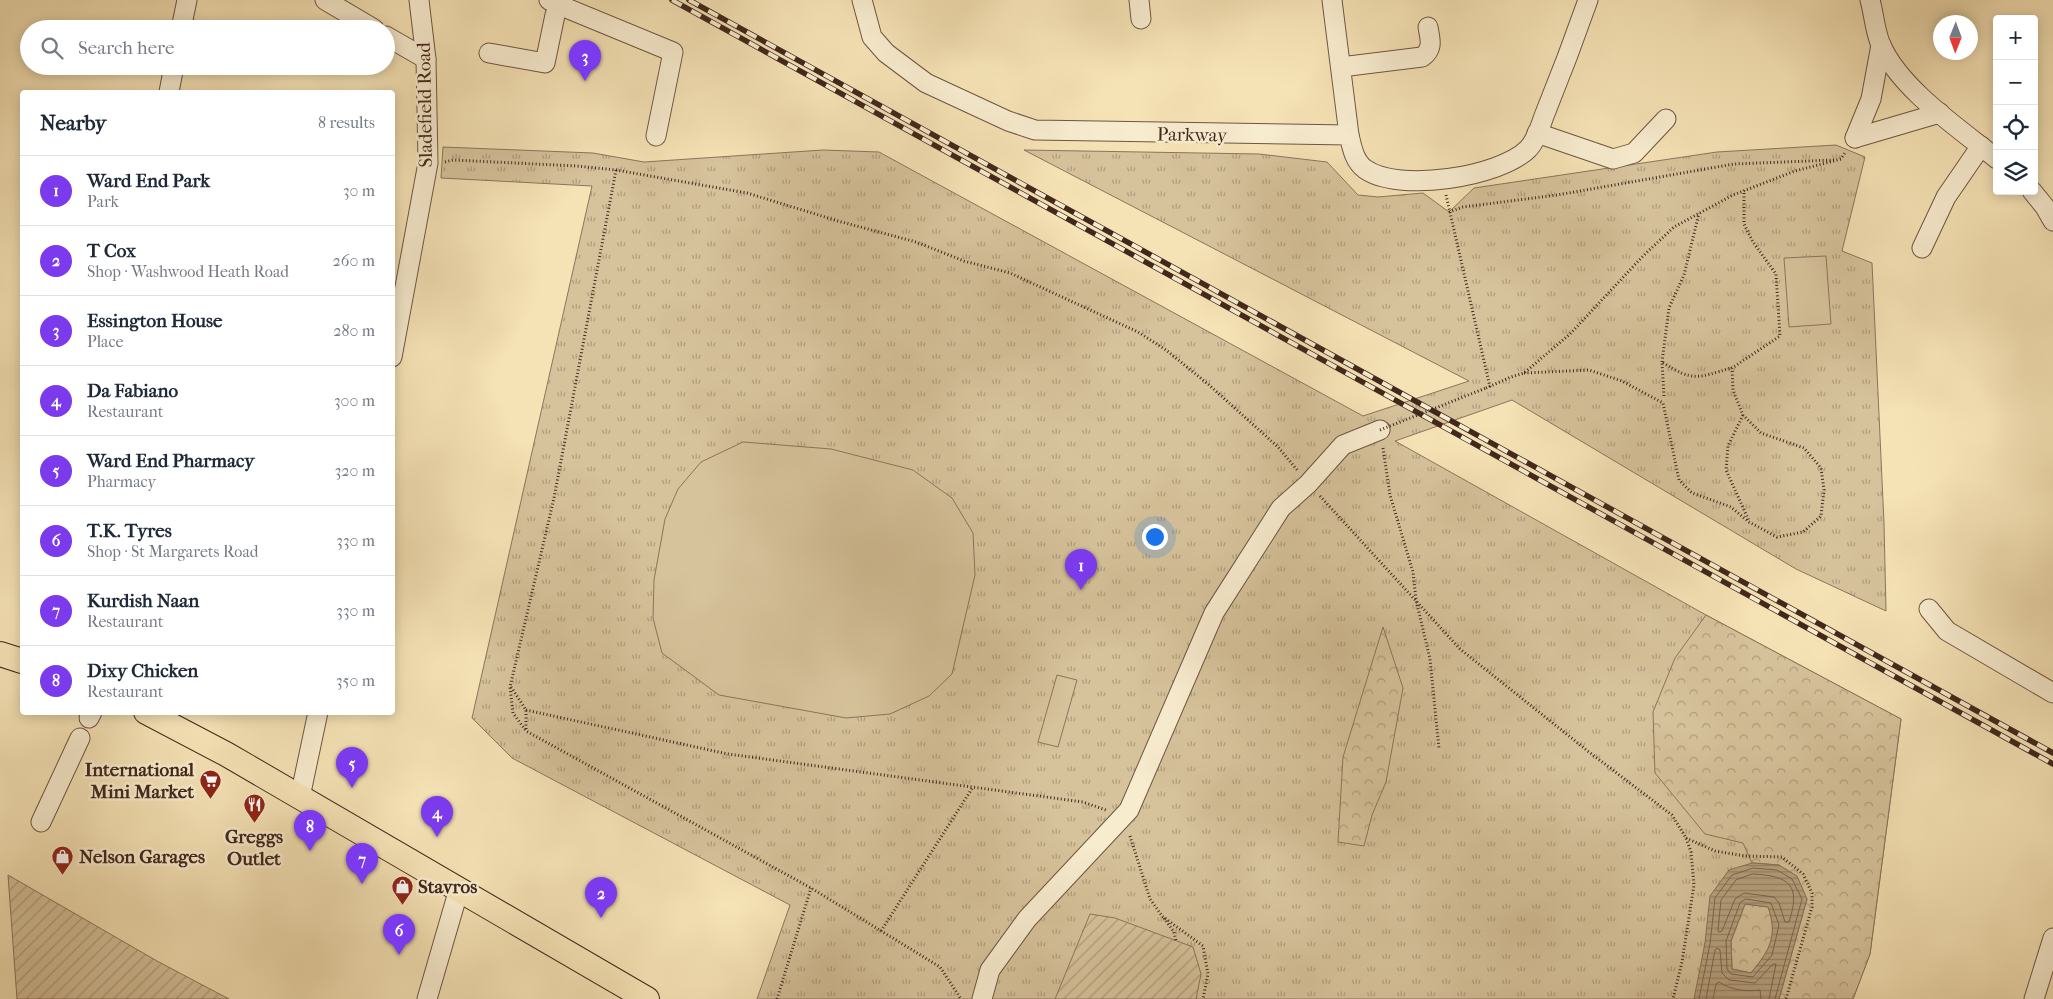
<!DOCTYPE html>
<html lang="en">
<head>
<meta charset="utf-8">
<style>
	body { margin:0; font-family:"IM FELL French Canon",serif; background:#f6f6f7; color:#1f2937 }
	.controls { position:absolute; right:15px; top:15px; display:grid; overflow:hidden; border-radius:5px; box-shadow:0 2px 12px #0003 }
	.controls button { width:45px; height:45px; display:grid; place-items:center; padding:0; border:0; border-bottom:1px solid #e0e1e3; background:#fff; color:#1f2937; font:25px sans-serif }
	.compass { position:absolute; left:1933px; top:15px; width:45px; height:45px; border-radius:50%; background:#fff; box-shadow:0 2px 12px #0003; rotate:181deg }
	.you { position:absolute; left:1154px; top:536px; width:18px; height:18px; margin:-12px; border:4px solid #fff; border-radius:50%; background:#1a73e8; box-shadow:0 0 0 8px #1a73e833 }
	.badge { display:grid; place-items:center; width:32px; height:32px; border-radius:50%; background:#7c3aed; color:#fff; font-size:16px; font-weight:700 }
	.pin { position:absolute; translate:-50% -41px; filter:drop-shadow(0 1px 2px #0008) }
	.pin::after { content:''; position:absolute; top:26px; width:18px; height:15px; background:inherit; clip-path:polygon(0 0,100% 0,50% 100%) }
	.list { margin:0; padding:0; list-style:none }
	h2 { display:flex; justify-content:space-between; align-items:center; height:65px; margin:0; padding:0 20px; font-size:21px }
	h2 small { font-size:16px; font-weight:400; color:#747a83 }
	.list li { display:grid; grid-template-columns:32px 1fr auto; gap:15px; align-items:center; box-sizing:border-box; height:70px; padding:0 20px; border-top:1px solid #e0e1e3 }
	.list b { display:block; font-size:19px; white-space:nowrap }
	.list p { margin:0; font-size:16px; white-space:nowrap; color:#747a83 }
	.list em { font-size:16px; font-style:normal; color:#747a83 }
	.icon { flex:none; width:28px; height:28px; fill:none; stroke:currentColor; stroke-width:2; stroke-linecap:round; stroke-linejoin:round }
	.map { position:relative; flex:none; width:2053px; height:999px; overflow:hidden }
	.search { position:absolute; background:#fff; box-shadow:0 2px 12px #0003; left:20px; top:20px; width:375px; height:55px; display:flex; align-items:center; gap:12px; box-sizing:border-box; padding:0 18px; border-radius:28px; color:#747a83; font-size:19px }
	.panel { position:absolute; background:#fff; box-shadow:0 2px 12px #0003; left:20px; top:90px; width:375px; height:625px; border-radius:5px }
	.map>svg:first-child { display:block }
	.grass { fill:url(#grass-tufts); stroke:#8c755c }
	.forest { fill:url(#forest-crowns); stroke:#8c755c }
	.garden { fill:url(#garden-furrows); stroke:#8c755c }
	.pitch { fill:#d6c29b; stroke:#8c755c }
	.water { fill:url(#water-rules); stroke:#887259; fill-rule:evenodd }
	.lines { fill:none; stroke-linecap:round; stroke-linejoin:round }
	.shore { stroke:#7c664e; stroke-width:1 }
	.minor-casing { stroke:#6e5642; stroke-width:21 }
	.major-casing { stroke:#41281c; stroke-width:26 }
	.path { stroke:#41281c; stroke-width:3; stroke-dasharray:1 2.5; stroke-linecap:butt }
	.minor { stroke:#f8eccf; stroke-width:19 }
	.major { stroke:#f5e2b5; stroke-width:24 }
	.rail-casing { stroke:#41281c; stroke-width:5.5 }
	.rail { stroke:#f8eccf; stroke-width:4; stroke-dasharray:11; stroke-linecap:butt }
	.path-bridge { stroke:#41281c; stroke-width:3; stroke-dasharray:1 2.5; stroke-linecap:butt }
	.labels { text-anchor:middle; stroke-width:5; stroke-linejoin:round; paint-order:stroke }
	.street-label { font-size:19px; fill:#41281c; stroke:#f8eccf }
	.poi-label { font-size:19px; font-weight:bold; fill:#41281c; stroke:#f8eccf; text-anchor:start }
</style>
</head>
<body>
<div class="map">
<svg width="2053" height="999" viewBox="0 0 2053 999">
	<defs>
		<pattern id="grass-tufts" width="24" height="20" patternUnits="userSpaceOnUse" patternTransform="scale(1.25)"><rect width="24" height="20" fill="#d6c29b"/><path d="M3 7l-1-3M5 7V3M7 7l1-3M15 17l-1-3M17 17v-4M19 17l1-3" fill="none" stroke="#af9e7e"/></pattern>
		<pattern id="forest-crowns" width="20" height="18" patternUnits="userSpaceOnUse" patternTransform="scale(1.25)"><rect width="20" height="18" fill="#d6c29b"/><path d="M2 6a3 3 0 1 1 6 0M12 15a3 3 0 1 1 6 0" fill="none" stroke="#af9e7e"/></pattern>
		<pattern id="garden-furrows" width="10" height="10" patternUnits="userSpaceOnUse" patternTransform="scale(1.25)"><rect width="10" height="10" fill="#d6c29b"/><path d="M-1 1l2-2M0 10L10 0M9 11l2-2" fill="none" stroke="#af9e7e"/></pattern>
		<pattern id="water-rules" width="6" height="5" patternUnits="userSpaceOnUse" patternTransform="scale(1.25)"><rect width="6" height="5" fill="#b8a381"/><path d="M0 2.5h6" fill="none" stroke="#978569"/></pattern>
	</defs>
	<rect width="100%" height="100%" fill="#f5e2b5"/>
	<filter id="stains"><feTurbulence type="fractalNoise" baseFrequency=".004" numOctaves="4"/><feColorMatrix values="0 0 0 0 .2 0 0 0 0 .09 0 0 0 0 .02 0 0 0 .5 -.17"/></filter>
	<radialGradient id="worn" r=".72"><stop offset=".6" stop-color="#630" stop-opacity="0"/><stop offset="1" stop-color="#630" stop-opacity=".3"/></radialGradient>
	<polygon class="grass" points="1836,145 1865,157 1842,251 1872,263 1884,523 1886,611 1796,569 1512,400 1395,441 1706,615 1901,719 1870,954 1853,999 757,999 790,905 512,758 472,718 592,186 441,178 443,147 593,153 644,162 823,150 879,152 1363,416 1469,381 1024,150 1259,154 1327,162 1358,195 1378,197 1423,193 1449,212 1474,188 1717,152"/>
	<g class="forest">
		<polygon points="1706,615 1901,719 1870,954 1853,999 1779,999 1807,899 1779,865 1752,863 1743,843 1705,834 1655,773 1653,712 1675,658"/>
		<polygon points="1383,627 1403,688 1386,782 1372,815 1364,846 1338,842 1343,757"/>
		<path d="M1745 904 1769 907C1778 938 1771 948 1751 973L1732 969 1731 941Z"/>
	</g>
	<g class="garden">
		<polygon points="8,875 157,961 229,999 17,999"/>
		<polygon points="1090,914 1115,918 1193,947 1201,974 1196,999 1055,999"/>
	</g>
	<g class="pitch">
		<polygon points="1826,256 1831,324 1789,327 1784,258"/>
		<polygon points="743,442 831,449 913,470 952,498 973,533 975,575 952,674 929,696 890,714 846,718 719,695 662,653 653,618 654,580 665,519 678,489 701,462"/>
		<polygon points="1057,675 1077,680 1058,747 1038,742"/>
	</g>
	<path class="water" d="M1752 863 1779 865 1797 876 1807 899 1779 999H1694L1705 943 1710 896 1729 870ZM1745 904 1768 907C1778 936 1770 950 1751 973L1732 969 1731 941Z"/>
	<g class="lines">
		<g class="shore">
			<path d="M1753 874C1790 876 1801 885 1789 922H1785L1779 903 1774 897 1744 893 1735 899 1722 931 1719 932 1718 930 1721 900 1736 880Z"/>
			<polygon points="1746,899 1771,903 1779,925 1772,955 1753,977 1731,974 1727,969 1726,941 1740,903"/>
			<polyline points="1699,999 1710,944 1715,898 1732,875 1753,868 1777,870 1792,879 1802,899 1775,999"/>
			<polyline points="1706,999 1715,950 1717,948 1720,950 1722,973 1729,980 1755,983 1773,964 1776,964 1769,999"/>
			<path d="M1713 999 1716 984 1719 982C1731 990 1746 992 1760 990L1761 999"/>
		</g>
		<defs>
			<g id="minor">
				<polyline points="325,0 374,29"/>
				<path d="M862 0 872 37 886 53 926 83 1008 121 1035 130 1349 135C1352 147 1354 161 1365 169 1398 193 1500 177 1528 149 1537 140 1541 123 1546 111 1561 74 1575 37 1588 0"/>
				<polyline points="1139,0 1141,19"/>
				<polyline points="1332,0 1349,135"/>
				<path d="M1870 0C1874 14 1875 32 1881 45 1900 89 1960 129 1997 159"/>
				<polyline points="559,5 673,52 656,136"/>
				<polyline points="181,29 187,0"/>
				<polyline points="386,36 426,59"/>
				<polyline points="489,53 545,63 555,15 559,5 549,0"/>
				<path d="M1341 67 1422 57C1434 49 1430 39 1428 27"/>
				<polyline points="169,92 174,66"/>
				<polyline points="1537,133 1613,159 1634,153 1666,119"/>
				<polyline points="1855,138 1871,99 1881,45"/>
				<polyline points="1855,138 1940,113"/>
				<polyline points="2032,191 2045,207 2053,221"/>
				<polyline points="1922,248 1946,197 1981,146"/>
				<polyline points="392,357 428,163 426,59 419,0"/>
				<polyline points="1929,609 1947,631 2053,693"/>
				<polyline points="89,718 92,712"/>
				<polyline points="300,797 318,712"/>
				<polyline points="41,822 80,738"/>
				<polyline points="427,999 459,889"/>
				<polyline points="982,999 990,970 1027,919 1129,810 1214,613 1281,508 1308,484 1343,445 1380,430"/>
				<polyline points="2034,999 2053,938"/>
			</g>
			<g id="major">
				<polyline points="0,654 22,661"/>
				<polyline points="146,712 226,754 647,999"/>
			</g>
		</defs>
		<use href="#minor" class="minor-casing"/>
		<use href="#major" class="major-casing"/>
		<g class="path">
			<polyline points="445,162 453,160 577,166 616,170 747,193 838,221 916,242 964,261 1010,273 1138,332 1166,350 1208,384 1278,447 1298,471"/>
			<polyline points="616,170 554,498 510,687 513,713 526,731 811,888 940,967 961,999"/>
			<polyline points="1446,195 1490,387"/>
			<polyline points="1449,212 1463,207 1557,195 1734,164 1834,160"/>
			<polyline points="1662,362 1669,308 1684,275 1699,213"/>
			<polyline points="1524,373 1589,370 1622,381 1663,403 1679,480 1692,493 1731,507 1749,522 1777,537 1803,532 1821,516 1824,490 1821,468 1804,448 1761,433 1743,415 1733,390 1732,368 1780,336 1776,274 1753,242 1744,224 1744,190"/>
			<polyline points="1486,388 1511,377 1524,373 1570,334 1643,256 1674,227 1733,195 1795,171 1841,159 1846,151"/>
			<path d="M1664 396 1662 362C1693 382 1697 378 1731 368"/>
			<polyline points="1743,415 1728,446 1726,470 1749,521"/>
			<polyline points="1383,448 1390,495 1413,572 1416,600 1430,659 1439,749"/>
			<polyline points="1320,496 1460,649 1589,752 1672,815 1686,838 1691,852 1694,885 1682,962 1673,999"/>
			<polyline points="511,687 526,710 526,731"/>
			<polyline points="526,710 728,754 1083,802 1106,810"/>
			<polyline points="1130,836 1150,899 1162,916 1203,946 1208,974 1203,999"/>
			<polyline points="1686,838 1715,851 1745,856 1782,857 1803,874 1812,893 1812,907 1786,999"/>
			<polyline points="1164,918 1174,932 1176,941"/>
			<polyline points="881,931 973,787"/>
			<polyline points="777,999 811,888"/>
		</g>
		<use href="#minor" class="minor"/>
		<use href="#major" class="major"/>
		<defs>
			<g id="rail">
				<polyline points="672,0 2053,764"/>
				<polyline points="689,0 2053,753"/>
			</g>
		</defs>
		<use href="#rail" class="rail-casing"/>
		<use href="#rail" class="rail"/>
		<polyline class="path-bridge" points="1380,430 1486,388"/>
	</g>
	<defs>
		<symbol id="supermarket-pin" viewBox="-11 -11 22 30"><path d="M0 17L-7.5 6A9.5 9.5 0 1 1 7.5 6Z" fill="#8f2418" stroke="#f8eccf"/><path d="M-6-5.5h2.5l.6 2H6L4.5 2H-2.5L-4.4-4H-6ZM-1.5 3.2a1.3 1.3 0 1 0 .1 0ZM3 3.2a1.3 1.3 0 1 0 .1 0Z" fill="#fff"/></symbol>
		<symbol id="restaurant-pin" viewBox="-11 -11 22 30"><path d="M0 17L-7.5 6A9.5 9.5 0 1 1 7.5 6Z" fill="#8f2418" stroke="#f8eccf"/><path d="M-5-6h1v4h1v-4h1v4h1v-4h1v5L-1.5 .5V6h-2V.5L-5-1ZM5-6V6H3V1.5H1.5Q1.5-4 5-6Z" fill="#fff"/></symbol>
		<symbol id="shop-pin" viewBox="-11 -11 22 30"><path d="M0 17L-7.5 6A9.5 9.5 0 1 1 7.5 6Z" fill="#8f2418" stroke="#f8eccf"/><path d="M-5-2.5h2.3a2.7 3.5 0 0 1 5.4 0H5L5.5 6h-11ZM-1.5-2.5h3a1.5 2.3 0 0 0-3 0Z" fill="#fff"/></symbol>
	</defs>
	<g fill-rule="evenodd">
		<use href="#supermarket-pin" x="198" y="768" width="25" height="34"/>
		<use href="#restaurant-pin" x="242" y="792" width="25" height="34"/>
		<use href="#shop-pin" x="50" y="844" width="25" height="34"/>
		<use href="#shop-pin" x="390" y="874" width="25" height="34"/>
	</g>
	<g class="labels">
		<g class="street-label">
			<text transform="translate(424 105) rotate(-91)" y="7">Sladefield Road</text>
			<text transform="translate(1192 134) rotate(1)" y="7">Parkway</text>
		</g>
		<g class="poi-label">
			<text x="194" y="776" text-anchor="end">International<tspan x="194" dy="22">Mini Market</tspan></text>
			<text x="254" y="843" text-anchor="middle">Greggs<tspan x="254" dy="22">Outlet</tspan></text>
			<text x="79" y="863">Nelson Garages</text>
			<text x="418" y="893">Stavros</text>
		</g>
	</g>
	<rect width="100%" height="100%" filter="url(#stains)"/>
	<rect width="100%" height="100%" fill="url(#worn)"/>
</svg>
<div class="controls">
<button>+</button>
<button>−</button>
<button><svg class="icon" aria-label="locate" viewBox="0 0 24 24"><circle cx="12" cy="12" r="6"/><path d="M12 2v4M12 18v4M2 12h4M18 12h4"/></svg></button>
<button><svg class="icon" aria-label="layers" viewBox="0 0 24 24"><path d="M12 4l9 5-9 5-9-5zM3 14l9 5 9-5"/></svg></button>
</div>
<svg class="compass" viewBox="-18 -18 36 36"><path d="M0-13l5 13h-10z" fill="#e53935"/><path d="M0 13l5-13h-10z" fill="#747a83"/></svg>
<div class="you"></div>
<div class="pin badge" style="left:1081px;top:590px">1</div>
<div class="pin badge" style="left:601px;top:918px">2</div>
<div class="pin badge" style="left:585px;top:81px">3</div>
<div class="pin badge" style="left:437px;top:837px">4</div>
<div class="pin badge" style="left:352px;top:788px">5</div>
<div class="pin badge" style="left:399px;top:955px">6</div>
<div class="pin badge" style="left:362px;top:884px">7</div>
<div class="pin badge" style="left:310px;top:851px">8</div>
<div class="search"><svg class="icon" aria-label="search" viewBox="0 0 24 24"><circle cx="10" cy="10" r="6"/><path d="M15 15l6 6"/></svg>Search here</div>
<section class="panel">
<h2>Nearby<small>8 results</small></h2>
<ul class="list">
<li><span class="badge">1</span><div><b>Ward End Park</b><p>Park</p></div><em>30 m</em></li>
<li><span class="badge">2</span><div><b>T Cox</b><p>Shop · Washwood Heath Road</p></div><em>260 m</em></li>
<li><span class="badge">3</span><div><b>Essington House</b><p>Place</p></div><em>280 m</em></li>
<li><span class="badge">4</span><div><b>Da Fabiano</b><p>Restaurant</p></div><em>300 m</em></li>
<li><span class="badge">5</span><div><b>Ward End Pharmacy</b><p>Pharmacy</p></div><em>320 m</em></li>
<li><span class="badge">6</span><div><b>T.K. Tyres</b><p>Shop · St Margarets Road</p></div><em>330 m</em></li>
<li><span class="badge">7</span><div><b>Kurdish Naan</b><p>Restaurant</p></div><em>330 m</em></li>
<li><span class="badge">8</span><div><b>Dixy Chicken</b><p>Restaurant</p></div><em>350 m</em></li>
</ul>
</section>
</div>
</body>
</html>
